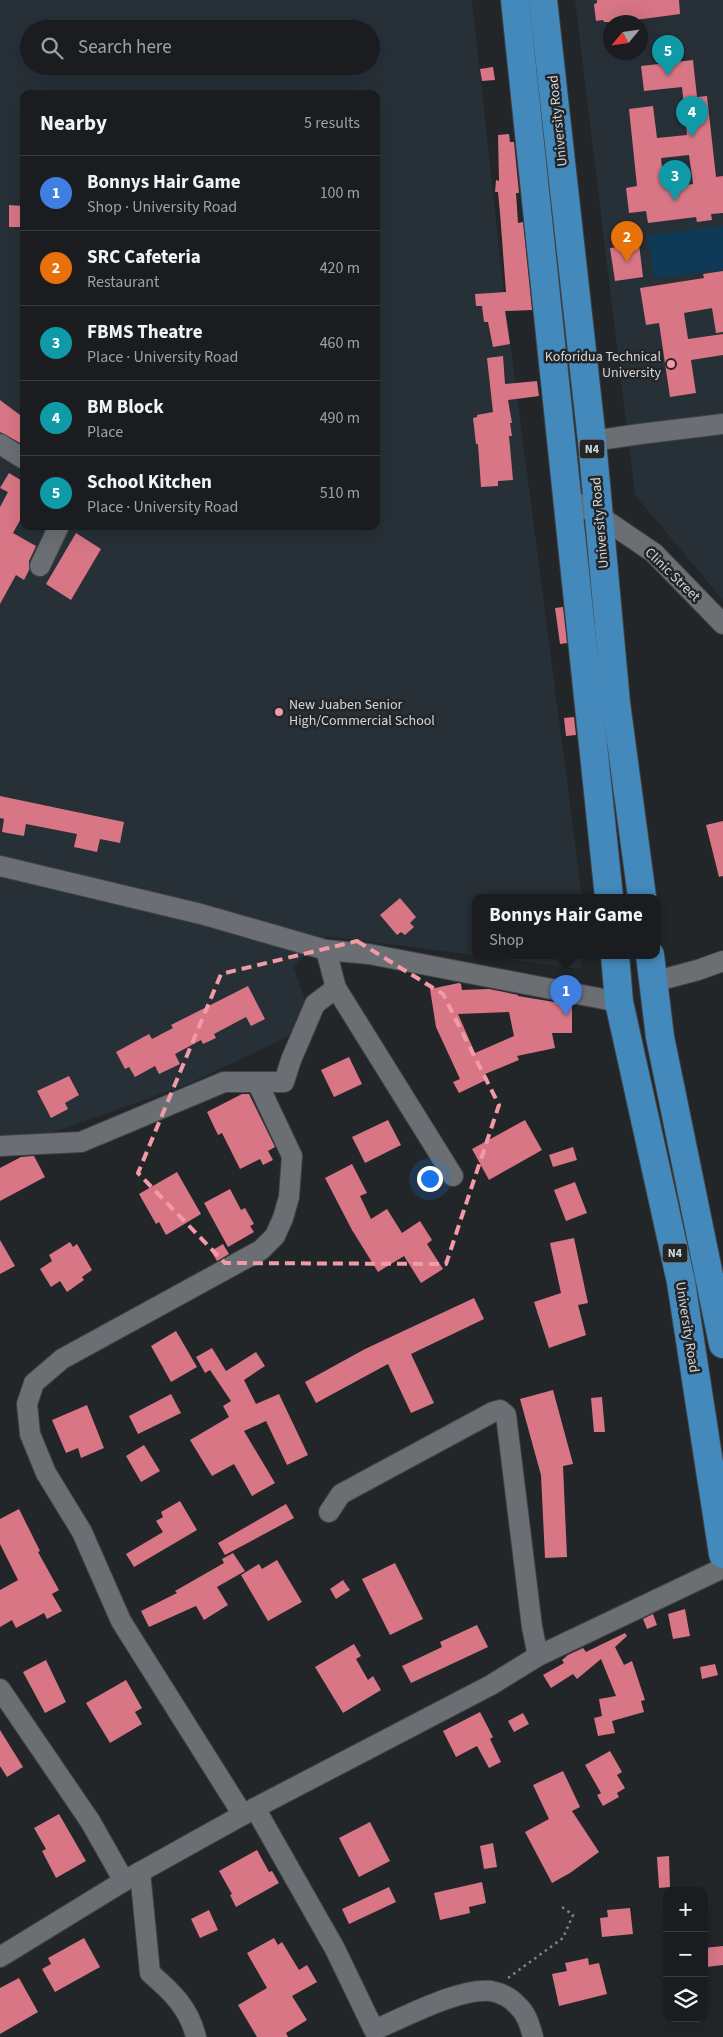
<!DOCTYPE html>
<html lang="en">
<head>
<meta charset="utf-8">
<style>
	body { margin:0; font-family:"Source Sans 3",sans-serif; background:#27292c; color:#f1f3f6 }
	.controls { position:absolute; right:15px; bottom:15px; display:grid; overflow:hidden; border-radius:10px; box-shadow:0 5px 20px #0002 }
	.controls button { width:45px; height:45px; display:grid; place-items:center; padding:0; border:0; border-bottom:1px solid #383a3d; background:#1a1c1f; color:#f1f3f6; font:25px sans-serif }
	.compass { position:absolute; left:603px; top:15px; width:45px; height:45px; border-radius:50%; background:#1a1c1f; box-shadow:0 5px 20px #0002; rotate:241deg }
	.you { position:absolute; left:429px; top:1178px; width:18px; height:18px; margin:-12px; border:4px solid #fff; border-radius:50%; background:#1a73e8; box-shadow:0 0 0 8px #1a73e833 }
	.badge { display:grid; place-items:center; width:32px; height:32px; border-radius:50%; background:#2563eb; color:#fff; font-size:16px; font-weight:700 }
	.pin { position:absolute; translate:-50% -41px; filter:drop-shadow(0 1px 2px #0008) }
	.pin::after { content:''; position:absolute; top:26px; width:18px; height:15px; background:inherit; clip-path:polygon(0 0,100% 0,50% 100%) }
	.popup { position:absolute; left:472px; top:894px; width:188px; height:65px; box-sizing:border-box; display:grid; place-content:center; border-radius:10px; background:#1a1c1f; filter:drop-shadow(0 1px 4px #0005); font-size:16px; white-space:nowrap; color:#9fa1a4 }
	.popup b { font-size:19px; color:#f1f3f6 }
	.popup::after { content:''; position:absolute; left:50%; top:100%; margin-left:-10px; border:10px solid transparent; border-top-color:#1a1c1f }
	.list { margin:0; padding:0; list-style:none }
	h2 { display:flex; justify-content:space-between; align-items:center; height:65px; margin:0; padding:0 20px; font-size:21px }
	h2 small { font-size:16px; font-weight:400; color:#9fa1a4 }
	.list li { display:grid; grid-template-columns:32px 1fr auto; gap:15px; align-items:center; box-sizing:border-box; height:75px; padding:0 20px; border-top:1px solid #383a3d }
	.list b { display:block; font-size:19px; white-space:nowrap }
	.list p { margin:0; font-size:16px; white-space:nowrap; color:#9fa1a4 }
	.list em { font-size:16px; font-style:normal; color:#9fa1a4 }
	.icon { flex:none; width:28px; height:28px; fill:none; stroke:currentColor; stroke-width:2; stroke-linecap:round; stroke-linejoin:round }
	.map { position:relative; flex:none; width:723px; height:2037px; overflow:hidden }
	.search { position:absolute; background:#1a1c1f; box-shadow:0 5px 20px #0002; left:20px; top:20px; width:360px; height:55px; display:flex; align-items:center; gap:12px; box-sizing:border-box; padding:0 18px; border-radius:28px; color:#9fa1a4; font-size:19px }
	.panel { position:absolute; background:#1a1c1f; box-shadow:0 5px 20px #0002; left:20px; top:90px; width:360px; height:440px; border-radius:10px }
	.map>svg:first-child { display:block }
	.built { fill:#273037; fill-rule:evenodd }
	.green { fill:#0e3a58 }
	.building { fill:#d97686; fill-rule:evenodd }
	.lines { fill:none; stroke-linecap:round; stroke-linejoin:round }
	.minor-casing { stroke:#3f4346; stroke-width:22 }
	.highway-casing { stroke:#3f4346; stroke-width:30 }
	.path { stroke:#808386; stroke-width:2.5; stroke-dasharray:2.5 4; stroke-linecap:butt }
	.minor { stroke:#6b6f73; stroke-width:20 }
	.highway { stroke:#4489bc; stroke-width:28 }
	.marked { fill:none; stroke:#f39aa7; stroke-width:4; stroke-dasharray:10 6; stroke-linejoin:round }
	.poi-dot { fill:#f39aa7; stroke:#222629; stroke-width:2 }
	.labels { text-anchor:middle; stroke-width:5; stroke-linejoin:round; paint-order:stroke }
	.shield { fill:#222629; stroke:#9fa2a4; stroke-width:1 }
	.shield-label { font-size:12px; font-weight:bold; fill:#d4d7d9 }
	.street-label { font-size:14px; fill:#d4d7d9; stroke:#222629 }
	.poi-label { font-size:14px; fill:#d4d7d9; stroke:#222629; text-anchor:end }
</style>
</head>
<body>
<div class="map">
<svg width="723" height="2037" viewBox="0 0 723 2037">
	<rect width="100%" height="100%" fill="#222629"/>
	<g class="built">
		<path d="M0 0H472L505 303 582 897H476V955H581V969L326 936 293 967 314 1024 186 1085 48 1134 0 1138ZM29 29H371V66H29ZM24 94H376V526H24Z"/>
		<path d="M575 0H723V600L635 495ZM610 22H640V52H610Z"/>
	</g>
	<polygon class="green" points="723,226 723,270 654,278 648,235"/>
	<g class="building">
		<polygon points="597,0 679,0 680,14 620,22 604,22 603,20 596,21 594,4 597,3"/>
		<path d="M693 60 697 97 707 96 716 177 723 176V213L711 214 712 220 697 222 696 217 648 223 646 211 629 213 626 188 637 186 629 109 653 106 657 138 687 135 682 87 644 91 641 66ZM689 155 693 184 664 188 661 158Z"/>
		<polygon points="493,67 495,80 482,81 480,69"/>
		<polygon points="509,134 510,142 514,142 519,193 516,193 518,223 523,222 532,310 505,311 510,344 493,347 488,322 484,322 482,306 476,306 475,294 506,292 500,213 498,192 495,192 496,180 499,181 498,135"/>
		<polygon points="9,205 23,206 23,227 9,227"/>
		<polygon points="638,236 643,277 615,281 610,248 618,247 617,238"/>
		<polygon points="723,271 723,332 716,333 712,308 684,313 688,339 723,334 723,355 691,360 696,393 670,397 659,323 646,325 640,288 704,278 703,274"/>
		<polygon points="503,356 505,384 537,381 539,396 508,400 512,423 510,423 512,436 509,436 513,480 498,481 498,486 481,487 478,444 476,444 473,418 477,417 477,415 493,412 487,358"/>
		<polygon points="0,400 24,418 24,445 0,432"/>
		<polygon points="9,473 24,482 24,513 13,533 36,546 29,561 29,570 24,580 16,575 0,604 0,507 8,492 0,488"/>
		<polygon points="76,533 101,549 71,600 46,584"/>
		<polygon points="563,607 567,643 560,644 555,608"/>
		<polygon points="574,717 576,735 566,736 564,718"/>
		<polygon points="0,796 124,822 120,843 100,839 97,852 74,847 77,834 26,824 24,836 2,832 4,819 0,818"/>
		<polygon points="723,821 723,876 719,877 706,825"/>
		<polygon points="400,898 416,917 410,923 414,927 405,935 401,932 397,935 380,915"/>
		<path d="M459 983 461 984 462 990 489 989 518 995V996L572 1005V1033H552L555 1048 517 1056 519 1060 485 1074 488 1079 459 1093 453 1082 460 1079 436 1027 430 989ZM509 1012 514 1036 475 1053 458 1014Z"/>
		<polygon points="248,986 265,1019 251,1026 246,1017 214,1034 216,1038 203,1044 201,1040 175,1054 180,1064 159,1074 155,1066 135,1077 129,1067 125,1069 116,1052 149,1034 152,1039 173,1028 171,1025"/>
		<polygon points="349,1057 362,1084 334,1097 321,1070"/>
		<polygon points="69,1076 79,1095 65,1103 68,1109 51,1118 37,1091"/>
		<polygon points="242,1094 249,1094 275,1147 268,1151 273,1160 263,1165 260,1159 240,1169 222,1133 218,1135 207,1112"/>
		<polygon points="388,1120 401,1145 365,1163 352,1137"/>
		<polygon points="525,1120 542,1150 489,1180 472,1149"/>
		<polygon points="573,1147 577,1160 553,1167 549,1155"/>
		<polygon points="34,1156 45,1177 0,1201 0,1168 21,1157"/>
		<polygon points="352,1164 367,1193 360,1196 371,1219 387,1209 402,1233 420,1221 432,1240 427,1244 443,1269 421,1283 404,1256 378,1272 352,1230 325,1178"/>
		<polygon points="177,1172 201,1214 166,1235 159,1222 156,1224 139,1194"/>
		<polygon points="575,1182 587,1213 566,1221 554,1190"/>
		<polygon points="230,1189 241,1210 245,1208 254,1224 250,1226 254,1232 228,1247 204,1203"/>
		<polygon points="574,1238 588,1303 578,1305 586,1335 549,1348 534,1302 561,1293 550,1243"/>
		<polygon points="0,1240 15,1266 0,1274"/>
		<polygon points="70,1242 73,1247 77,1244 92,1270 82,1277 84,1280 67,1292 60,1281 51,1287 40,1269 52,1261 49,1255"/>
		<polygon points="223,1244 229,1254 217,1261 211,1251"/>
		<polygon points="474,1298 484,1319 411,1354 434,1403 411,1413 388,1364 316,1403 305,1382 365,1349"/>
		<polygon points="176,1331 197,1367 171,1382 151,1346"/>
		<polygon points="212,1348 226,1371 256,1352 265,1366 244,1380 256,1404 279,1394 308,1455 287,1465 266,1421 244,1431 275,1483 252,1496 234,1464 212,1476 190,1440 229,1417 223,1406 231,1401 210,1370 205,1373 196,1357"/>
		<polygon points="553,1390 573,1464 563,1466 567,1557 545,1558 541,1475 520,1399"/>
		<polygon points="171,1394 181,1413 138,1434 129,1416"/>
		<polygon points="602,1397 605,1432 594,1432 591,1398"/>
		<polygon points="87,1405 104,1448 81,1458 78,1448 66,1453 52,1420"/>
		<polygon points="144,1445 160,1471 141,1482 126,1456"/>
		<polygon points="180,1501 197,1530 134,1567 126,1554 163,1532 156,1521 163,1517 161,1512"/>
		<polygon points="286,1504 294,1518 225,1555 218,1543"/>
		<polygon points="19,1509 40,1551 38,1552 59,1590 52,1594 62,1611 47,1619 44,1613 16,1628 12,1620 0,1627 0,1590 18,1580 0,1544 0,1519"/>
		<polygon points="233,1553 245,1571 217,1587 228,1605 204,1620 196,1606 149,1627 141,1611 177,1593 175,1591 224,1563 222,1559"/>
		<polygon points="277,1560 302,1602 268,1621 241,1575 259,1564 262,1569"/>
		<polygon points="395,1563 423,1619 390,1635 362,1579"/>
		<polygon points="343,1580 350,1590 336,1599 330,1589"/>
		<polygon points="685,1609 690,1636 673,1639 668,1614"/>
		<polygon points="653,1614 657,1625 647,1629 643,1619"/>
		<polygon points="477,1625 488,1647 411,1683 402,1666 442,1647 440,1642"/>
		<polygon points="625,1633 627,1636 615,1647 624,1665 632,1661 645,1700 641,1701 644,1712 612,1721 615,1733 598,1736 594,1718 602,1716 599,1699 616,1696 601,1659 577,1679 573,1674 551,1688 543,1675 564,1663 562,1660 568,1655 583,1648 586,1652"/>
		<polygon points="354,1644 361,1656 356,1659 368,1680 373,1676 381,1690 343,1713 315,1667"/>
		<polygon points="46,1660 66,1702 45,1713 23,1672"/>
		<polygon points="715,1664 718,1675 702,1679 700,1667"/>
		<polygon points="126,1680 142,1708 135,1712 142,1724 110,1743 86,1703"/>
		<polygon points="480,1712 493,1737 490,1739 501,1762 489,1768 477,1746 456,1757 443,1731"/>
		<polygon points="523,1713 529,1724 514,1732 508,1721"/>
		<polygon points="0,1730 23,1767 7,1777 0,1766"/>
		<polygon points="610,1751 622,1772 617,1775 625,1788 617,1793 619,1797 603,1806 597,1795 601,1793 585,1765"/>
		<polygon points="563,1771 580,1807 572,1811 599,1852 570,1873 552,1883 525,1832 549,1819 533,1785"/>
		<polygon points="59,1814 86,1861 56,1878 42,1851 46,1849 34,1828"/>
		<polygon points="370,1822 390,1861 359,1877 339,1838"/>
		<polygon points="493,1843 497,1867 484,1869 480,1846"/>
		<polygon points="257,1850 269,1872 272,1871 279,1883 236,1907 230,1895 232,1894 219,1871"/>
		<polygon points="669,1856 670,1887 659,1888 657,1857"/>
		<polygon points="482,1882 486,1903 469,1907 470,1913 440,1920 434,1893"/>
		<polygon points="389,1887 396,1902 349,1924 342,1909"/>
		<polygon points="630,1908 633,1934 602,1937 600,1918 608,1917 607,1910"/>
		<polygon points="209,1910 218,1930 200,1938 191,1919"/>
		<polygon points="84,1938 100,1967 55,1992 42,1969 51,1964 48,1958"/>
		<polygon points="274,1938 278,1945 282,1942 299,1970 307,1965 317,1982 292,1996 307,2020 286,2033 288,2037 257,2037 238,2005 267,1988 247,1953"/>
		<polygon points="723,1946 723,1965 706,1967 704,1948"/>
		<polygon points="588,1958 589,1965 599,1963 607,1994 559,2006 552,1974 567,1971 565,1963"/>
		<polygon points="19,1978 38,2012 0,2034 0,1988"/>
	</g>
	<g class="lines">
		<defs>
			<g id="minor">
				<polyline points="592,441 640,434 723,424"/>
				<polyline points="0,444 24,459"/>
				<polyline points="568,498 598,515 654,553 723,624"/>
				<polyline points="40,566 59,526"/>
				<polyline points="0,866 201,914 326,950 369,954 619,1002"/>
				<polyline points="326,950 336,988 453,1176"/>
				<polyline points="653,982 698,970 723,961"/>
				<polyline points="0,1146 81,1142 224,1082 284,1082 291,1060 315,1004 336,988"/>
				<polyline points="329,1512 341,1494 493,1412 500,1410 506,1415 532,1627 538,1656"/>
				<polyline points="0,1689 90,1821 124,1881"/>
				<path d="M255 1808 335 1949 374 2030C403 2018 460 1987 491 1991 501 1993 511 1998 518 2006 527 2014 530 2026 533 2037"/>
				<polyline points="243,1815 121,1621 82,1532 46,1473 30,1434 27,1404 34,1383 62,1359 261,1250 275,1236 283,1218 289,1197 292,1156 257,1082"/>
				<path d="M140 1872 150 1973C172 1992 189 2008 196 2037"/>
				<polyline points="0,1957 124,1881 255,1808 491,1685 538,1656 723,1568"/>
			</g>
			<g id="highway">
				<polyline points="515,0 609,897"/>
				<polyline points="543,0 592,441 616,703 642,897"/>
				<polyline points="615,955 619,1002 681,1282 723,1554"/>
				<polyline points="650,955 660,1037 723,1344"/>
			</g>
		</defs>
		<use href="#minor" class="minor-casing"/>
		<use href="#highway" class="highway-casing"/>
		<polyline class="path" points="508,1978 563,1938 573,1915 562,1907"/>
		<use href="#minor" class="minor"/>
		<use href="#highway" class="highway"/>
	</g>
	<path class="marked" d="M357 941 443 994 499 1105 446 1264 225 1263 138 1173 221 974Z"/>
	<g class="poi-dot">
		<circle cx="671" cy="364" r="5"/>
		<circle cx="279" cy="712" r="5"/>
	</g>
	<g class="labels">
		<g class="shield">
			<rect x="579.5" y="439.5" width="25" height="19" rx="4"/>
			<rect x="662.5" y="1243.5" width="25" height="19" rx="4"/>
		</g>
		<g class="shield-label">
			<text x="592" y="453">N4</text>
			<text x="675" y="1257">N4</text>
		</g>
		<g class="street-label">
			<text transform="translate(557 121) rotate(-96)" y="5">University Road</text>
			<text transform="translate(599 523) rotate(-95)" y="5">University Road</text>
			<text transform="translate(673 574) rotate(44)" y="5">Clinic Street</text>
			<text transform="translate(688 1327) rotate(81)" y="5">University Road</text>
		</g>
		<g class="poi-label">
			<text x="661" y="361">Koforidua Technical<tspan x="661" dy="16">University</tspan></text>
			<text x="289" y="709" text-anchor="start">New Juaben Senior<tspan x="289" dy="16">High/Commercial School</tspan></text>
		</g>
	</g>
</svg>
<div class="controls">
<button>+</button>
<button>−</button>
<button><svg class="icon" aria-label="layers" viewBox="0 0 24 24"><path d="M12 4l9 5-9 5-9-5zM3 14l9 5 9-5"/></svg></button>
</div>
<svg class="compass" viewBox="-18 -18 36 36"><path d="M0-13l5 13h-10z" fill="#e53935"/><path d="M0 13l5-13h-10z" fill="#9fa1a4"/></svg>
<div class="you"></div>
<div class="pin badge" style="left:566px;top:1016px;background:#3f7fe0">1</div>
<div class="popup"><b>Bonnys Hair Game</b>Shop</div>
<div class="pin badge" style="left:627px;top:262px;background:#e8710a">2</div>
<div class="pin badge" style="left:675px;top:201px;background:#0f9aa8">3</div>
<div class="pin badge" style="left:692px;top:137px;background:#0f9aa8">4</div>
<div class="pin badge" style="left:668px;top:76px;background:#0f9aa8">5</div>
<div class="search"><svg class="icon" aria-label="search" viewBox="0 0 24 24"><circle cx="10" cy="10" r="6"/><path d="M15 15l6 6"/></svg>Search here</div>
<section class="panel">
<h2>Nearby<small>5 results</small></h2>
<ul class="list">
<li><span class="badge" style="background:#3f7fe0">1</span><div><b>Bonnys Hair Game</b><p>Shop · University Road</p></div><em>100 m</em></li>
<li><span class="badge" style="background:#e8710a">2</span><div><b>SRC Cafeteria</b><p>Restaurant</p></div><em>420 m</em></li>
<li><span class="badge" style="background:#0f9aa8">3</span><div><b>FBMS Theatre</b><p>Place · University Road</p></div><em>460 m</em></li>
<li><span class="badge" style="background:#0f9aa8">4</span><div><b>BM Block</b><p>Place</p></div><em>490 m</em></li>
<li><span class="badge" style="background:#0f9aa8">5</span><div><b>School Kitchen</b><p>Place · University Road</p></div><em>510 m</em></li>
</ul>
</section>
</div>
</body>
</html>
